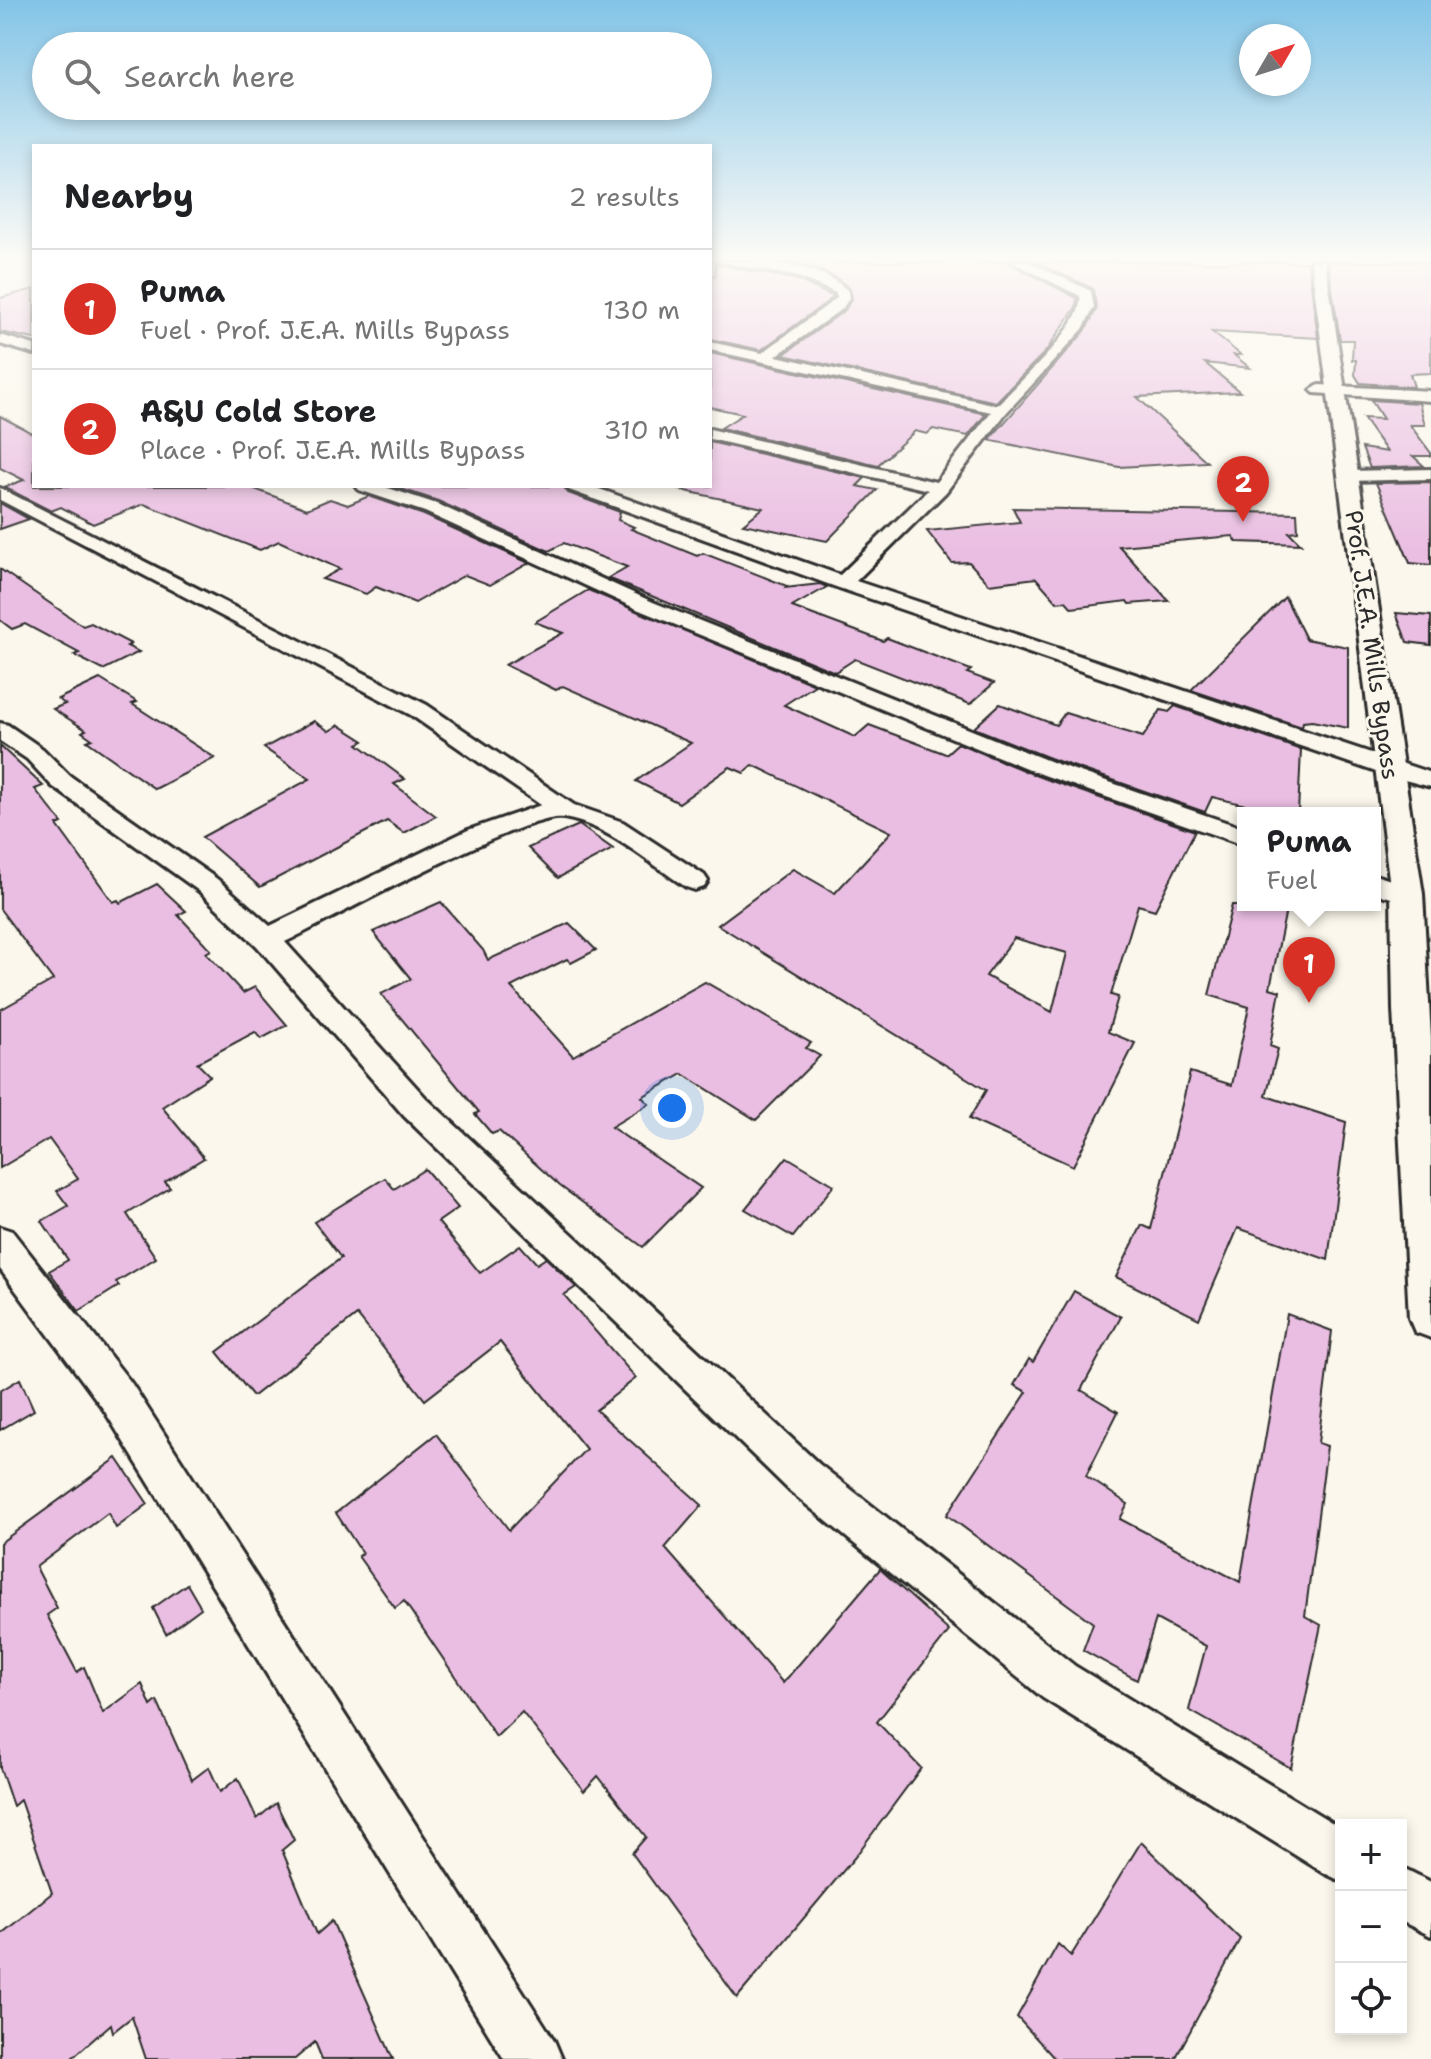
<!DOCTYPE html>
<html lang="en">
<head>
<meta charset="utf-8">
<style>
	body { margin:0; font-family:"Shantell Sans",sans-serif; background:#f2f2f2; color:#202124 }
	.controls { position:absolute; right:24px; bottom:24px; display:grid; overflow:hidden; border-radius:0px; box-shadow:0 4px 12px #0003 }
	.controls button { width:72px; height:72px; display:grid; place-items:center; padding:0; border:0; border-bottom:2px solid #e0e0e0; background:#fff; color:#202124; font:40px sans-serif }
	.compass { position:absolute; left:1239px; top:24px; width:72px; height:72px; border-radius:50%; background:#fff; box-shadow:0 4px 12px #0003; rotate:51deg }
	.you { position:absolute; left:672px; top:1108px; width:28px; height:28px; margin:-20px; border:6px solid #fff; border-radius:50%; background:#1a73e8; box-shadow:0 0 0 12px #1a73e833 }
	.badge { display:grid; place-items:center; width:52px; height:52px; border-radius:50%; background:#d93025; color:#fff; font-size:26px; font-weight:700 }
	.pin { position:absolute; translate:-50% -66px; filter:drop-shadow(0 2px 4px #0008) }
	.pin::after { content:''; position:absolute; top:42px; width:28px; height:24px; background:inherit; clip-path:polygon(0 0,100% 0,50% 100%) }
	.popup { position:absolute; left:1237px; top:807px; width:144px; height:104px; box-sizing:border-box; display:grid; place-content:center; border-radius:0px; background:#fff; filter:drop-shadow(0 2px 6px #0005); font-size:26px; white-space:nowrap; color:#757577 }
	.popup b { font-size:30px; color:#202124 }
	.popup::after { content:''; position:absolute; left:50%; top:100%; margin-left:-16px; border:16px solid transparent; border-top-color:#fff }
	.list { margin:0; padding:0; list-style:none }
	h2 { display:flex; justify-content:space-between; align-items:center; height:104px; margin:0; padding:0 32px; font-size:34px }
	h2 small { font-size:26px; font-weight:400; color:#757577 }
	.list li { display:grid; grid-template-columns:52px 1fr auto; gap:24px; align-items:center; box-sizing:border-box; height:120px; padding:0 32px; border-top:2px solid #e0e0e0 }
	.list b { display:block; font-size:30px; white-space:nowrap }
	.list p { margin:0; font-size:26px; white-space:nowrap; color:#757577 }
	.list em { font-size:26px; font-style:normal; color:#757577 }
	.icon { flex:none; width:44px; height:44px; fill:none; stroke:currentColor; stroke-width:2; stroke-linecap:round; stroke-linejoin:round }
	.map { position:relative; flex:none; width:1431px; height:2059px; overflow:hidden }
	.search { position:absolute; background:#fff; box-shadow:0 4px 12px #0003; left:32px; top:32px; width:680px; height:88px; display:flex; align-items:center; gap:20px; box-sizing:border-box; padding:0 28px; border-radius:44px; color:#757577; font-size:30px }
	.panel { position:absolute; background:#fff; box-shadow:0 4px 12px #0003; left:32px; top:144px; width:680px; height:344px; border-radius:0px }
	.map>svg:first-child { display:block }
	.building { fill:#eabee2; stroke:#2b2b2b; stroke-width:2; fill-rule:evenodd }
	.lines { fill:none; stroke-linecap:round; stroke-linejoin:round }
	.minor-casing { stroke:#2b2b2b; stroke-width:6 }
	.tertiary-casing { stroke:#2b2b2b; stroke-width:6 }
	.minor { fill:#fbf7ec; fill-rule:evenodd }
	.tertiary { fill:#fbf7ec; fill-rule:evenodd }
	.labels { text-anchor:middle; stroke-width:6; stroke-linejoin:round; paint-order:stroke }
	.street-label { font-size:24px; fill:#2b2b2b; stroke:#fbf7ec }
</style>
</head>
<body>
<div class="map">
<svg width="1431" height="2059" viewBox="0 0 1431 2059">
	<rect width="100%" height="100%" fill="#fbf7ec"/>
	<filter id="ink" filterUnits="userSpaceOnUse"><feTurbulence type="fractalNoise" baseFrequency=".0125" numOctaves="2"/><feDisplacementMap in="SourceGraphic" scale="16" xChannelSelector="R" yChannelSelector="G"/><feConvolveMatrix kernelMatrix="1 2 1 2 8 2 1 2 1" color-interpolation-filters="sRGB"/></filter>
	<g filter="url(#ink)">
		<g class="building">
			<polygon points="784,262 1007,262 1077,298 1076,307 1046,351 996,402 783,355 845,310 852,298 850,289 837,278 821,271"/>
			<polygon points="1035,262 1308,262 1318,338 1212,332 1241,355 1234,355 1250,368 1205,363 1240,392 1137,397 1207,462 1119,467 989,440 1085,331 1097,308 1092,288"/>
			<polygon points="1328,262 1431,262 1431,373 1410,374 1414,387 1360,383 1355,375 1356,360 1352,360 1353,340 1340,340"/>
			<polygon points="716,264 798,280 834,297 761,350 710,339 710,275 715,276"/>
			<polygon points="34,289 34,339 0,332 0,298"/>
			<polygon points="710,353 986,414 968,436 933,429 927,434 915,431 878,465 721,428 743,414 710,407"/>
			<polygon points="1371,400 1419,403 1425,425 1410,425 1431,453 1431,456 1413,456 1424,466 1370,468 1362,448 1387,452 1363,418 1383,419"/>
			<polygon points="0,416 34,434 34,486 247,486 307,509 330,499 348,505 369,496 424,515 529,563 490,585 465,575 415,603 376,587 366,594 322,579 340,569 279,541 260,550 144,504 93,524 61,507 51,511 4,487 24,480 0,468"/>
			<polygon points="710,442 865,478 857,486 877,490 827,541 743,524 763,508 681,490 687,486 710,486"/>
			<polygon points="1431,482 1431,565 1410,563 1376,483"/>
			<polygon points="392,486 563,486 568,493 620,512 618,520 634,527 631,529 697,556 703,553 787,586 785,588 820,584 827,587 792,607 883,641 887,638 971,670 967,673 994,683 970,704 855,659 835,672 608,578 627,567 564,543 549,551 438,501"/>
			<polygon points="0,503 29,519 0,529"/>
			<polygon points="1013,508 1297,513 1298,531 1289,532 1301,544 1237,542 1233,536 1119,546 1169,601 1129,604 1127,601 1072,608 1066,601 1057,602 1036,578 989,584 969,562 952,563 927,531 1020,522"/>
			<polygon points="0,569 83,626 91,623 131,644 127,646 139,652 103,670 74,655 79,653 25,624 12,629 0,620"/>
			<path d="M588 590 815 685 784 705 855 737 869 725 946 754 958 743 1037 776 1195 831 1155 910 1138 905 1111 995 1118 997 1108 1032 1135 1043 1073 1166 969 1119 986 1090 718 925 793 869 835 893 891 832 753 765 744 773 730 767 679 803 636 781 691 743 563 686 556 690 505 665 563 633 535 622ZM1014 938 1067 953 1052 1012 986 976Z"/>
			<polygon points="1285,597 1306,639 1348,647 1348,728 1312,721 1303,722 1302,727 1191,690"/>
			<polygon points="1396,613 1431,616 1431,645 1407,642"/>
			<polygon points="100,679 137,702 132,704 215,758 155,789 87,741 92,739 82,732 86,730 53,709 65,704 58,699"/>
			<polygon points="1000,704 1056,725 1065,713 1143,737 1161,710 1169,712 1175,706 1301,750 1298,813 1257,813 1258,808 1212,797 1205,812 1055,760 974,728"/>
			<polygon points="314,721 329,731 339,725 364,741 358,744 405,779 394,784 436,816 404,833 387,821 260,887 202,837 310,779 264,748"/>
			<polygon points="0,746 43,786 35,789 62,823 57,825 113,902 118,900 120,903 157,884 186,911 178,915 211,950 206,953 243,993 255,987 287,1025 261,1039 255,1032 197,1063 210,1076 162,1107 204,1158 165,1182 170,1188 127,1214 156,1258 116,1282 119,1286 79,1311 49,1271 68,1260 42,1221 68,1206 57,1191 78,1179 49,1139 0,1168 0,1010 53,980 0,909"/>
			<polygon points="579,825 613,849 558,878 528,848"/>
			<polygon points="441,902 483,950 488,960 569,923 596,950 571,963 567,959 511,987 573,1056 705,982 811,1043 806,1048 820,1056 756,1120 683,1074 642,1097 649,1104 611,1127 701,1188 643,1247 560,1186 499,1131 492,1134 475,1114 479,1112 381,994 411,979 373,932"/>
			<polygon points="1232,905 1287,905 1270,988 1280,991 1270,1046 1278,1049 1266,1096 1346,1122 1328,1260 1238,1228 1199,1319 1116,1277 1142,1225 1151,1229 1190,1072 1232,1085 1249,1007 1209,995"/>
			<polygon points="787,1157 834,1185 793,1237 745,1209"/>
			<polygon points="425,1169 458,1208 438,1222 480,1273 520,1245 537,1264 546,1258 576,1287 564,1295 636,1378 596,1410 702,1505 665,1548 783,1683 880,1569 949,1631 877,1722 921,1768 855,1857 737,1998 632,1853 646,1837 598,1776 584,1791 522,1712 496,1737 404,1601 395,1608 358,1556 362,1553 336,1513 436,1434 509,1530 586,1449 500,1342 425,1400 357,1315 253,1396 217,1352 341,1258 314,1222 385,1178 394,1189"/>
			<polygon points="1074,1291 1121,1317 1081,1390 1118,1412 1086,1476 1128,1504 1120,1519 1240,1582 1287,1314 1332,1331 1318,1443 1327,1446 1305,1616 1321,1625 1291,1768 1189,1710 1206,1646 1156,1619 1137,1680 1083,1650 1093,1623 947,1515 1027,1392 1014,1385 1029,1359 1033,1362"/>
			<polygon points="20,1379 34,1410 0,1430 0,1391"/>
			<polygon points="117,1458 148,1504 116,1528 108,1513 36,1567 57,1608 47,1615 77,1672 84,1667 103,1713 142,1684 151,1706 157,1701 192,1780 209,1767 220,1792 238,1778 257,1819 276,1803 294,1840 282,1850 317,1934 332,1921 393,2059 322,2059 315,2042 295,2059 146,2059 132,2017 113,2032 111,2024 71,2059 0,2059 0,1935 52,1893 20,1800 13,1806 0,1768 0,1543"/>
			<polygon points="187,1584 201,1608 166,1634 153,1608"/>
			<polygon points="1141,1842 1240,1939 1175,2059 1055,2059 1017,2017 1058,1944 1071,1956"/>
		</g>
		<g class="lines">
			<defs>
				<g id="minor">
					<path d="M716 261C757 261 818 261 848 291L849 298 843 308 776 356 997 405C1018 383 1085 325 1080 296L1010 261H1027L1091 291 1094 307 1083 329 1006 413 946 492 856 581 1431 773V787L1382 774 836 587 569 490 566 486H591L840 575 928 490 710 439V429L936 482 991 412 710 350V342L762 353 837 298 836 293 799 277Z"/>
					<polygon points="0,335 34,345 34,354 0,344"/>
					<polygon points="1319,385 1431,391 1431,401 1314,393 1311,390"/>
					<polygon points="1431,469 1431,479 1349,481 1340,476 1349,471"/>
					<polygon points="356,486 382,486 437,504 653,602 1054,763 1243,828 1243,845 1038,773 639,610 425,512 359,490"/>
					<path d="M0 488 427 705 574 805 623 822 704 875 708 881 704 887 695 890 686 887C649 863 608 825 564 818 525 812 332 919 285 942L426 1098 819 1464 1075 1666 1341 1828V1881L1324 1873 1043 1698 791 1492 404 1116 257 946 199 891 52 786 27 759 0 741V723L8 725 43 749 70 776 217 879 270 926 468 830 541 805 411 715 0 500Z"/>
					<polygon points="1375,875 1416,888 1420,894 1416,900 1407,903 1375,893"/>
					<polygon points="0,1227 12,1231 132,1384 554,2040 562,2059 504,2059 104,1410 0,1269"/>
					<polygon points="1401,1867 1431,1882 1431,1936 1401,1921"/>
				</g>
				<polygon id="tertiary" points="1311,261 1325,261 1423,894 1431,1038 1431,1338 1415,1332 1409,1318 1393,1009 1391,894"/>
			</defs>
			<use href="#minor" class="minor-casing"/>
			<use href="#tertiary" class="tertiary-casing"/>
			<use href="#minor" class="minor"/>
			<use href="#tertiary" class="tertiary"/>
		</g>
	</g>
	<linearGradient id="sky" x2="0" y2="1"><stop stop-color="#83c4e7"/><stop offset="0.47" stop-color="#fdfbf6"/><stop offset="1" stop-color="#fdfbf6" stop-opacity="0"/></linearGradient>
	<rect width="1431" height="550" fill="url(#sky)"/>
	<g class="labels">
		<g class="street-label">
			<text transform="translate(1372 645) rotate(82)" y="8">Prof. J.E.A. Mills Bypass</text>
		</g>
	</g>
</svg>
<div class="controls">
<button>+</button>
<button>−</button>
<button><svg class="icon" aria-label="locate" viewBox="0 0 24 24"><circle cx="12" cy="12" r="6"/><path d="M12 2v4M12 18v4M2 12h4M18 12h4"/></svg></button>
</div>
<svg class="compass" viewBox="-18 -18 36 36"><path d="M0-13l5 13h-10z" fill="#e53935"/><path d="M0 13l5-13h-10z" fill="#757577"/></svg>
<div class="you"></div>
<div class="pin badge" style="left:1309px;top:1003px">1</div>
<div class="popup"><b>Puma</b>Fuel</div>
<div class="pin badge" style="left:1243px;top:522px">2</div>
<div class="search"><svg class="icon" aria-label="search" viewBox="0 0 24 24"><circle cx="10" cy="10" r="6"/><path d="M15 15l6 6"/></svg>Search here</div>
<section class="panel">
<h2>Nearby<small>2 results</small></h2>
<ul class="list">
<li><span class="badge">1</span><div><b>Puma</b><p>Fuel · Prof. J.E.A. Mills Bypass</p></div><em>130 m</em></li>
<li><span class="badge">2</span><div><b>A&amp;U Cold Store</b><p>Place · Prof. J.E.A. Mills Bypass</p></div><em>310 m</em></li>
</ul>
</section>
</div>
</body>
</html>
